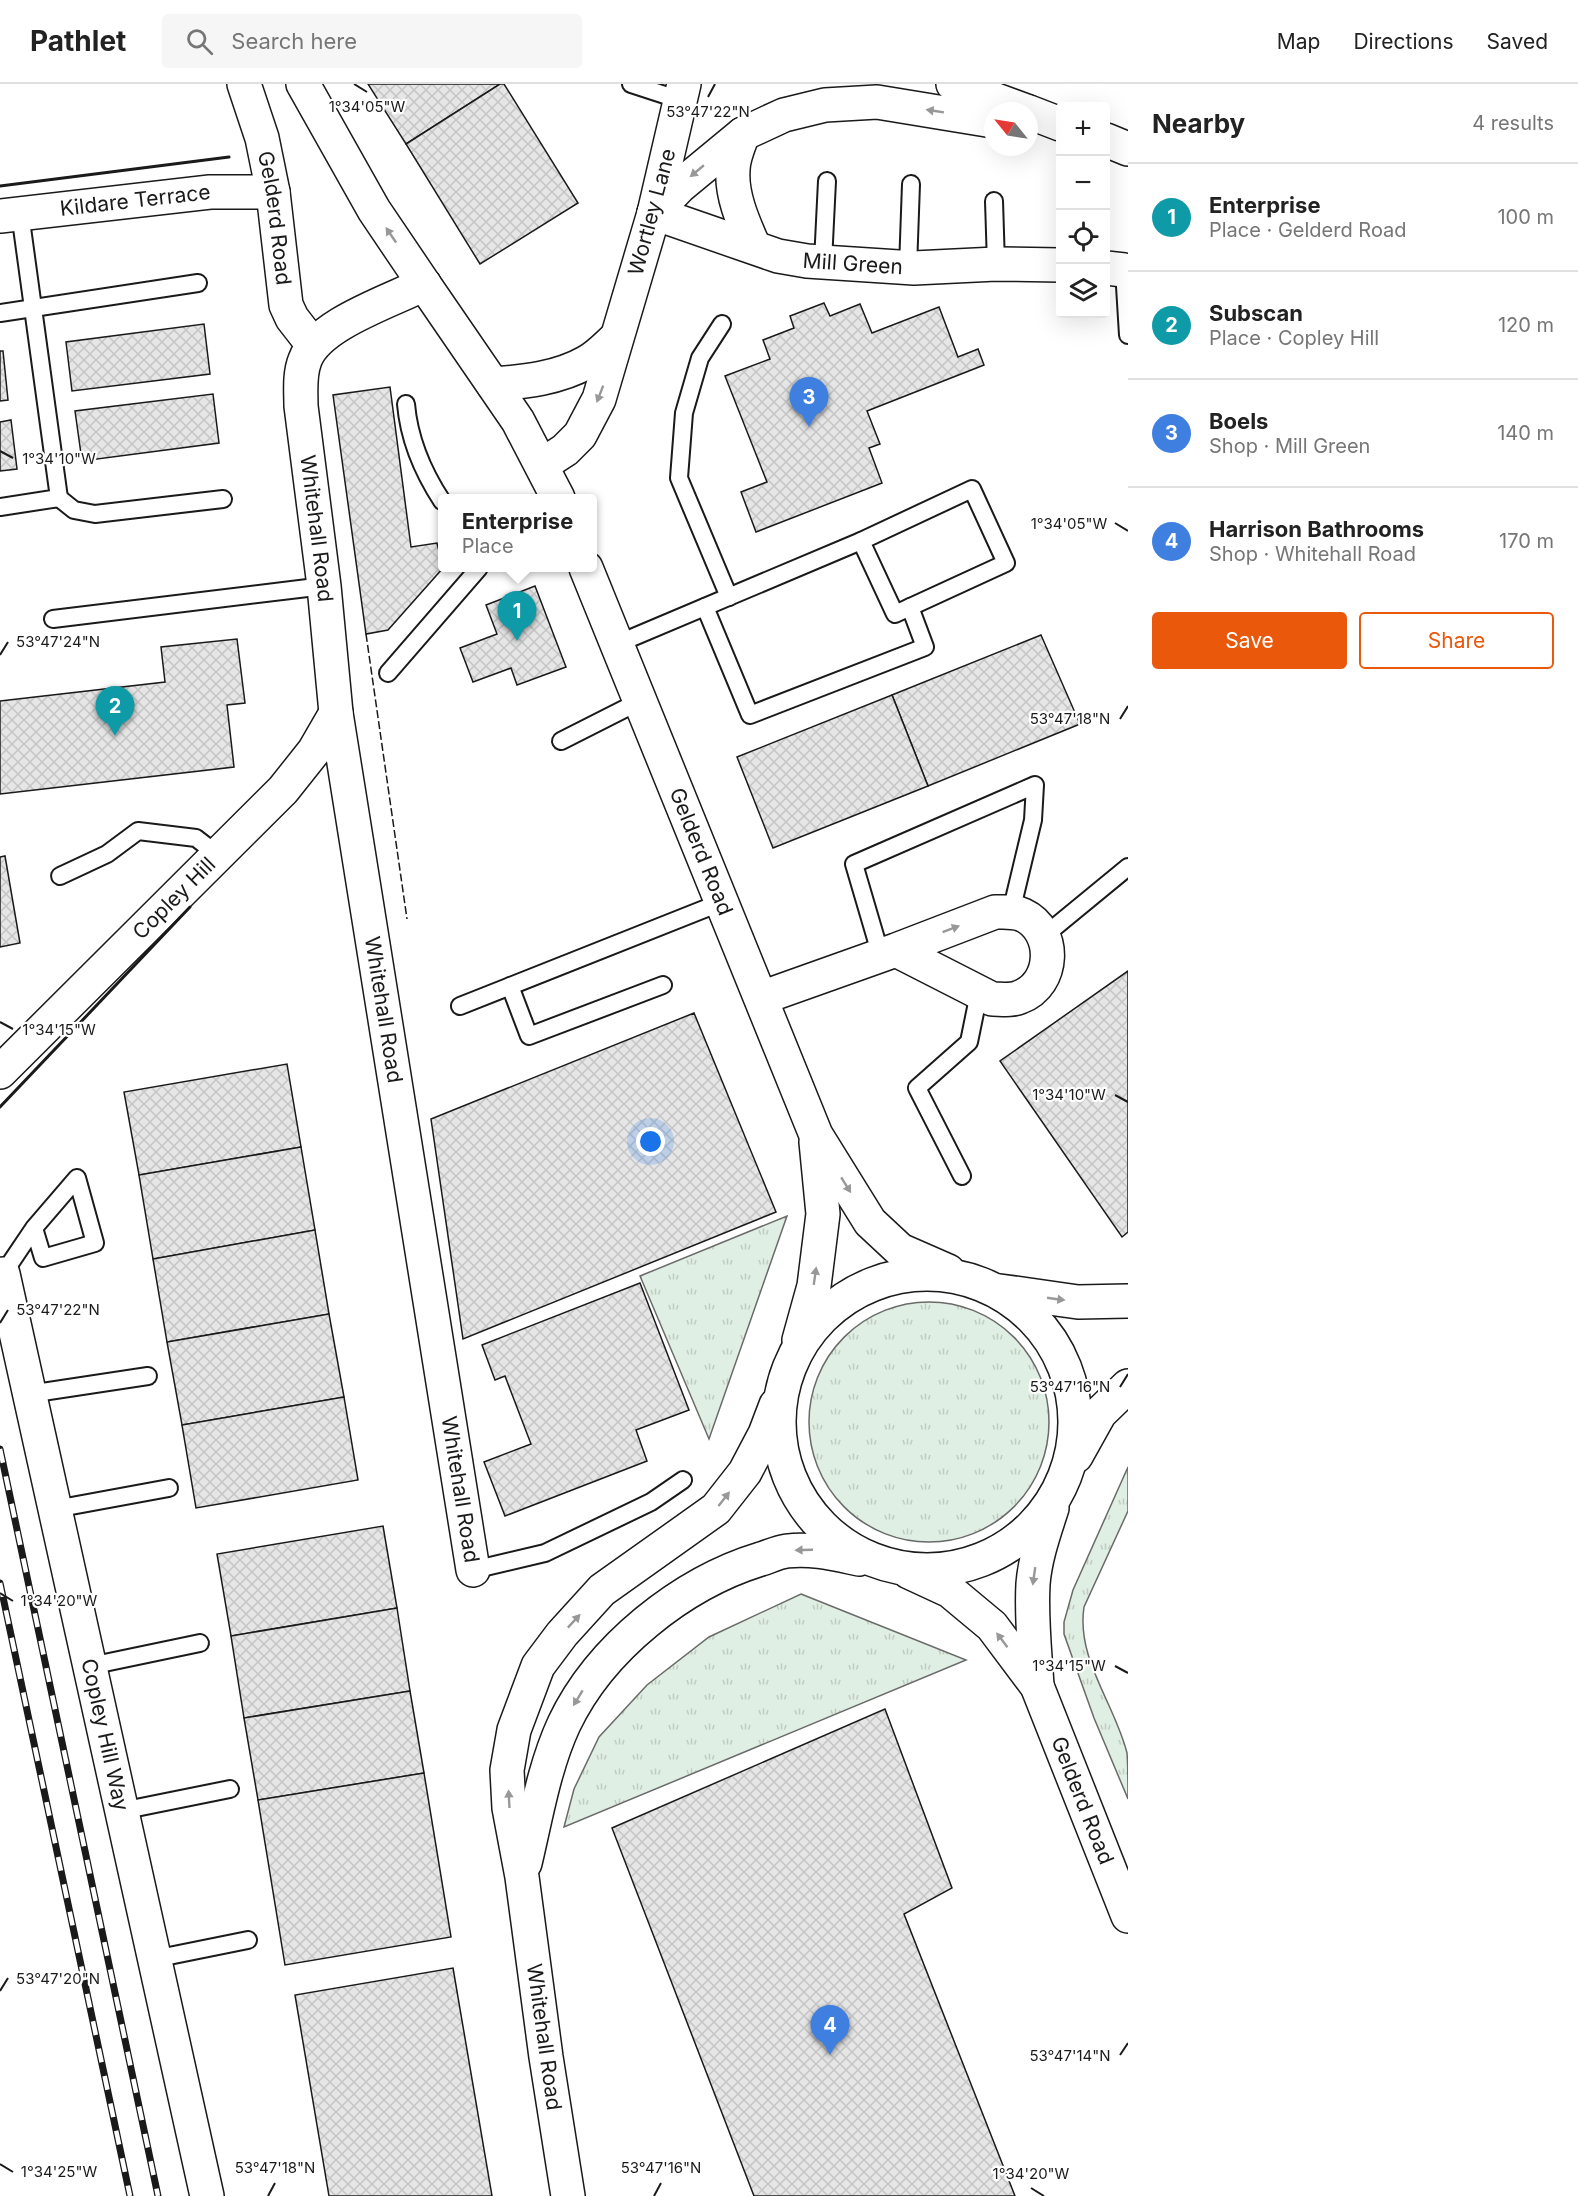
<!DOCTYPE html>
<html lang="en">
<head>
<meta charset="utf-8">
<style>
	body { margin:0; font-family:Inter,sans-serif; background:#f6f6f6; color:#222 }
	.controls { position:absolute; right:18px; top:18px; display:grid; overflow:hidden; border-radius:6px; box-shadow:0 6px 24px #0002 }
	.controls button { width:54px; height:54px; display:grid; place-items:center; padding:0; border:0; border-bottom:2px solid #e0e0e0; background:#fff; color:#222; font:30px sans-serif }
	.compass { position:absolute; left:984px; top:18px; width:54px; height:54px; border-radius:50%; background:#fff; box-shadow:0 6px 24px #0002; rotate:300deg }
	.you { position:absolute; left:651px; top:1058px; width:21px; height:21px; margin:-15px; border:4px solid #fff; border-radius:50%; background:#1a73e8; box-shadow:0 0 0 9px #1a73e833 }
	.badge { display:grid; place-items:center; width:39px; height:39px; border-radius:50%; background:#ea580c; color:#fff; font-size:20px; font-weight:700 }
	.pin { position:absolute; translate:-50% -50px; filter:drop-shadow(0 2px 3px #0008) }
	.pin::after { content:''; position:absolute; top:32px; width:21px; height:18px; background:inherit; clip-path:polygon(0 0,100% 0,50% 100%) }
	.popup { position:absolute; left:438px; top:410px; width:159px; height:78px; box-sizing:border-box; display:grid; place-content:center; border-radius:6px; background:#fff; filter:drop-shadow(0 2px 4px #0005); font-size:20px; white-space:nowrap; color:#767676 }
	.popup b { font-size:22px; color:#222 }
	.popup::after { content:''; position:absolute; left:50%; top:100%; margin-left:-12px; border:12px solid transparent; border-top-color:#fff }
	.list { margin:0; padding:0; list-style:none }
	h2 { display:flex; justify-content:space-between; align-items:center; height:78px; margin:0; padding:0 24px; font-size:26px }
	h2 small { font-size:20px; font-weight:400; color:#767676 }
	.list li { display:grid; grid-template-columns:39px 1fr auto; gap:18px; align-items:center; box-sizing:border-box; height:108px; padding:0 24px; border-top:2px solid #e0e0e0 }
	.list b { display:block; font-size:22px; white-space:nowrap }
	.list p { margin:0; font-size:20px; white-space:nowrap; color:#767676 }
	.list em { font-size:20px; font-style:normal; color:#767676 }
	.actions { display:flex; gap:12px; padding:18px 24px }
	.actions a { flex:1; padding:14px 0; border:2px solid #ea580c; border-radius:6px; text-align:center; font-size:21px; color:#ea580c }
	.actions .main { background:#ea580c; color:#fff }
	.icon { flex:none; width:33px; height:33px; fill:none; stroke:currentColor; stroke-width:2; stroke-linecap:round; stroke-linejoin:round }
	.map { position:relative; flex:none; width:1128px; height:2112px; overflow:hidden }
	header { display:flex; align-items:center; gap:36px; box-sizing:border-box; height:84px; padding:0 30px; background:#fff; border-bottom:2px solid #e0e0e0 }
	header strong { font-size:28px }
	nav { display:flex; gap:33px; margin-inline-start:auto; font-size:21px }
	.search { width:420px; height:54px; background:#f6f6f6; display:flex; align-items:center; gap:15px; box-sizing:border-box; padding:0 21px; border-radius:6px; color:#767676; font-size:22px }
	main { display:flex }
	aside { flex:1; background:#fff }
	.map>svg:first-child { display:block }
	.grass { fill:url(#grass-tufts); stroke:#6a6a6a; stroke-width:1.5 }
	.building { fill:url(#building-cross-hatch); stroke:#1a1a1a; stroke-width:1.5 }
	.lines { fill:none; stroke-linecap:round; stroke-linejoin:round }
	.service-casing { stroke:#1a1a1a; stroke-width:20 }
	.minor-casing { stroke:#1a1a1a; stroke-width:36 }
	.tertiary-casing { stroke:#1a1a1a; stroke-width:36 }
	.primary-casing { stroke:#1a1a1a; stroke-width:36 }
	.trunk-casing { stroke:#1a1a1a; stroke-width:36 }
	.service { stroke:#fff; stroke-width:16 }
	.minor { stroke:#fff; stroke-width:33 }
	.tertiary { stroke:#fff; stroke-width:33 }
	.primary { stroke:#fff; stroke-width:33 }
	.trunk { stroke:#fff; stroke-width:33 }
	.rail-casing { stroke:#1a1a1a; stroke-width:7 }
	.rail { stroke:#fff; stroke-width:4.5; stroke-dasharray:14; stroke-linecap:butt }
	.fence { stroke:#1a1a1a; stroke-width:1.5; stroke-dasharray:8 3; stroke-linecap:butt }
	.wall { stroke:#1a1a1a; stroke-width:3 }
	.oneway { fill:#989898 }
	.ticks { fill:none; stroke:#1a1a1a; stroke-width:2 }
	.labels { text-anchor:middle; stroke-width:4.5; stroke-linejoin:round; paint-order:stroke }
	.street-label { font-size:21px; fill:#1a1a1a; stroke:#fff }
	.ticks-label { font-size:15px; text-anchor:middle; fill:#1a1a1a; stroke:#fff; stroke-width:4.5; stroke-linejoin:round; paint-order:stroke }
</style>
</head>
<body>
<header>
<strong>Pathlet</strong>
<div class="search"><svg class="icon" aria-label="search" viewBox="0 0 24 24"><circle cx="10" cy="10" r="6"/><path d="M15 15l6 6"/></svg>Search here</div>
<nav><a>Map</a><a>Directions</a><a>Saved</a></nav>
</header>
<main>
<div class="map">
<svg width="1128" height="2112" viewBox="0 0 1128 2112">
	<defs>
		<pattern id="grass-tufts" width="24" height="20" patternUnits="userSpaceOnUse" patternTransform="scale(1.5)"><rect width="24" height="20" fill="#e0efe3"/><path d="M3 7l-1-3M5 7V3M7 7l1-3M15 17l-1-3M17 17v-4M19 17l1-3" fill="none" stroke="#c0ccc2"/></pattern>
		<pattern id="building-cross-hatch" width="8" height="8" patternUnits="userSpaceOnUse" patternTransform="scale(1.5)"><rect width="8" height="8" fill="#e6e6e6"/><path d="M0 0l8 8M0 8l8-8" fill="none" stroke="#c5c5c5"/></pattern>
	</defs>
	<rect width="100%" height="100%" fill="#fff"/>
	<g class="grass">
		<polygon points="787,1132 709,1355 640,1192"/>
		<circle cx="929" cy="1338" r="120"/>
		<path d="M1128 1383V1427L1084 1523C1076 1575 1115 1620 1127 1669 1128 1682 1128 1701 1128 1715L1094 1634 1064 1550V1538L1073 1506Z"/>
		<polygon points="801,1510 966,1576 564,1743 574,1705 599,1653 647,1601 709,1553"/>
	</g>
	<g class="building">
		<polygon points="368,0 500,0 406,60"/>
		<polygon points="500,0 504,0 578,119 480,180 406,60"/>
		<polygon points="824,219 830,232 860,220 872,249 939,223 958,273 978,265 984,281 867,327 880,360 869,364 882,399 756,448 741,408 767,398 725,292 770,275 763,256 794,244 790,232"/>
		<polygon points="204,240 210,290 72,307 66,258"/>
		<polygon points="0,267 3,267 8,316 0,317"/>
		<polygon points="390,303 411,463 437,459 443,484 388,546 366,550 333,311"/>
		<polygon points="213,310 219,359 82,377 75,327"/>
		<polygon points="11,336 17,385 0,387 0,338"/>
		<polygon points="535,502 566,583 517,601 511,584 473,598 460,564 497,550 486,521"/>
		<polygon points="1041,551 1080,640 928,702 892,611"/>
		<polygon points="237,555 245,619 227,621 234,683 0,710 0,617 165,598 161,563"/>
		<polygon points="892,611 928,702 773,764 737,673"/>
		<polygon points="5,772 20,859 0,863 0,773"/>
		<polygon points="1128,887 1128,1148 1122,1153 1000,977"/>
		<polygon points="694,929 776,1128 463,1255 431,1035"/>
		<polygon points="287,980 301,1063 139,1091 124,1008"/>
		<polygon points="301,1063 315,1146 153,1175 139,1091"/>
		<polygon points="315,1146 329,1230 167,1258 153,1175"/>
		<polygon points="640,1199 689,1326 636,1346 647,1377 505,1432 484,1378 531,1360 505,1292 495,1296 482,1261"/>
		<polygon points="329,1230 344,1313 182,1341 167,1258"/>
		<polygon points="344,1313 358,1396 196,1424 182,1341"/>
		<polygon points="383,1442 397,1524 231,1552 217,1470"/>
		<polygon points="397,1524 410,1607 244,1634 231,1552"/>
		<polygon points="410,1607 424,1689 258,1716 244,1634"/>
		<polygon points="885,1625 952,1804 904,1830 1015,2112 754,2112 612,1744"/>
		<polygon points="424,1689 451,1853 285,1881 258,1716"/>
		<polygon points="453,1884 492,2112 329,2112 295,1911"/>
	</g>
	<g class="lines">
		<defs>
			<g id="service">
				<polyline points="631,0 680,16"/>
				<polyline points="994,117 996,180"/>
				<polyline points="823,178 827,97"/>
				<polyline points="908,184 911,100"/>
				<polyline points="1124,186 1128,251"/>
				<polyline points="0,229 198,199"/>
				<polyline points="722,240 700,274 684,329 679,394 729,513"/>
				<path d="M406 320C409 355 423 388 442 417"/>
				<polygon points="972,405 1006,479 895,530 861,457"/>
				<polyline points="59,414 74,426 95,430 223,415"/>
				<polyline points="0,423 59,414 20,129"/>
				<polyline points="705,523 750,631 925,563 910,523"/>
				<polyline points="53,535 324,502"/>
				<polyline points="617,560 861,457"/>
				<polyline points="388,589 479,484"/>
				<polyline points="561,657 640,617"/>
				<polyline points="60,792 107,770 138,747 196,754 218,771"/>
				<polyline points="1044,852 1128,783"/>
				<polyline points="881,872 854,780 1035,701 1033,736 1011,828"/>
				<polyline points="510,902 529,952 663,901"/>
				<polyline points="460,922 722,818"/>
				<polyline points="962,1092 917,1004 969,958 979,909"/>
				<polyline points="3,1190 34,1144 77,1094 95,1159 43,1174 34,1144"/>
				<polyline points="29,1310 148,1292"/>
				<polyline points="55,1425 169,1404"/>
				<polyline points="473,1486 545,1469 651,1418 683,1396"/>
				<polyline points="90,1582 200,1559"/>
				<polyline points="121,1727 230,1705"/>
				<polyline points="154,1875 248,1856"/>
			</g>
			<g id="minor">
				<path id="s1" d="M244 0 262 54 273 108 286 221 292 234 313 261"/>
				<path id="s2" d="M684 0 654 129 778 172 807 177 914 184 996 180 1060 181"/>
				<path id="s3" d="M0 132 210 108H273"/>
				<polyline points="1106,184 1124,186"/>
				<path id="s4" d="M424 200C391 217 318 240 305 276 299 291 301 308 301 322L324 502 336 629 473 1486"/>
				<path d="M493 300C525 298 559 294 587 278 598 272 607 262 616 254"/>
				<path d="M761 914 896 866 995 828C1005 828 1014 827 1023 831 1057 847 1055 900 1020 913 1011 917 1001 915 992 915L896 866"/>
				<path id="s5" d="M0 988 283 706 314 667 336 629"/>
				<path id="s6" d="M3 1190 207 2112"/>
			</g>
			<polyline id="tertiary" points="542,381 565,366 580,351 599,315 654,129"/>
			<g id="primary">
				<polyline points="424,200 518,337 558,414"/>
				<path id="s7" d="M586 484 816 1051 870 1138 900 1166 948 1187"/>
				<circle cx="927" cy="1338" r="148"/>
				<polyline points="1000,1207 1078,1218 1128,1217"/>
				<polyline points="799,1256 814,1202 823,1130 816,1058"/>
				<polyline points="1076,1372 1100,1329 1128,1302"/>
				<path id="s8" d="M909 1488 950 1507 992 1542 1037 1602 1128 1832"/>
				<path d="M1037 1602C1035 1569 1031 1535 1033 1500 1035 1474 1044 1449 1052 1424"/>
				<path d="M525 1779C536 1733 544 1683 564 1640 600 1564 682 1499 761 1475 770 1472 779 1468 787 1467 812 1464 835 1470 859 1475"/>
				<polyline points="568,2112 546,1973 522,1793 509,1724 507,1686 514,1646 538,1582 562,1550 602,1506 716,1425 745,1388 765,1350 776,1321"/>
			</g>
			<g id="trunk">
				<polyline points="303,0 374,126 424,200"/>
				<polyline points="953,0 1026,27"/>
				<polyline points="1029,28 1060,40"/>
				<path d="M743 50C739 61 733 74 733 86 731 112 744 140 754 163"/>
				<polyline points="1106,56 1128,65"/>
				<polyline points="654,129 680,102 743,50 784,31 825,21 877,18 993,37"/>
			</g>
		</defs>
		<use href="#service" class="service-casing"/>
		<use href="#minor" class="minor-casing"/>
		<use href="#tertiary" class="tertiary-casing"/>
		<use href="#primary" class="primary-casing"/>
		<use href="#trunk" class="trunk-casing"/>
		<use href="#service" class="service"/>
		<use href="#minor" class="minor"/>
		<use href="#tertiary" class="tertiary"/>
		<use href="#primary" class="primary"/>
		<use href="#trunk" class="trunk"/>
		<defs>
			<g id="rail">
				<polyline points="0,1365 158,2112"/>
				<polyline points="0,1499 130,2112"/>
			</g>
		</defs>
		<use href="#rail" class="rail-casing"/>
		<use href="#rail" class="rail"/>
		<polyline class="fence" points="366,550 407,835"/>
		<g class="wall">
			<polyline points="0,102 229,73"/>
			<polyline points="0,1023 190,823"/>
		</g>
	</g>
	<defs><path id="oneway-solid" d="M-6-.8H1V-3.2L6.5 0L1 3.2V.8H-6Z" transform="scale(1.5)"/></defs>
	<g class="oneway">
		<use href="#oneway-solid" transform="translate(935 27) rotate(-171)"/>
		<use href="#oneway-solid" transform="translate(697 87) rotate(140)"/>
		<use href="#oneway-solid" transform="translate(391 151) rotate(-124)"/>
		<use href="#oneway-solid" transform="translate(600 310) rotate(111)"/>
		<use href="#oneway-solid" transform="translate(951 845) rotate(-21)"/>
		<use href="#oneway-solid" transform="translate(846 1101) rotate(58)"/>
		<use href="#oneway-solid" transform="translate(815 1192) rotate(-82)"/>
		<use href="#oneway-solid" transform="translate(1056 1215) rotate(8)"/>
		<use href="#oneway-solid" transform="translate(724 1415) rotate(-52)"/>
		<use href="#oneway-solid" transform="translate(804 1466) rotate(178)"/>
		<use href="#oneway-solid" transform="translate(1034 1492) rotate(98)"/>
		<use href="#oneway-solid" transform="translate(574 1537) rotate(-47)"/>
		<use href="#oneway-solid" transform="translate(1002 1556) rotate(-127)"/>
		<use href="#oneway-solid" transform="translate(578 1614) rotate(121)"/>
		<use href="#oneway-solid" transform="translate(509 1715) rotate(-93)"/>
	</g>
	<path class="ticks" d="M354 0 367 8M708 13 715 0M0 367 13 374M1115 439 1128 447M0 571 8 558M1120 635 1128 622M0 938 13 945M1115 1011 1128 1018M0 1239 8 1226M1120 1303 1128 1290M0 1509 13 1517M1115 1582 1128 1589M0 1907 8 1894M1120 1971 1128 1959M0 2080 13 2088M1031 2104 1044 2112M268 2112 275 2099M654 2112 661 2099"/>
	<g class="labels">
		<g class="street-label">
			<text dy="7" stroke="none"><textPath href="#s3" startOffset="136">Kildare Terrace</textPath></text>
			<text transform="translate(652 128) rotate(-75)" y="7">Wortley Lane</text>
			<text dy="7" stroke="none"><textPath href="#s1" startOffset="138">Gelderd Road</textPath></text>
			<text dy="7" stroke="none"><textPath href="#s2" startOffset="339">Mill Green</textPath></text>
			<text dy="7" stroke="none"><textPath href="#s4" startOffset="314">Whitehall Road</textPath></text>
			<text dy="7" stroke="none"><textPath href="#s7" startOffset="306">Gelderd Road</textPath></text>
			<text dy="7" stroke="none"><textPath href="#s5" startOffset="246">Copley Hill</textPath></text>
			<text dy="7" stroke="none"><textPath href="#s4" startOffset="800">Whitehall Road</textPath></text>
			<text dy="7" stroke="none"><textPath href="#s4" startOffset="1286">Whitehall Road</textPath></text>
			<text dy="7" stroke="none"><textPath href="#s6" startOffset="472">Copley Hill Way</textPath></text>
			<text dy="7" stroke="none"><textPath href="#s8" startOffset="298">Gelderd Road</textPath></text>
			<text transform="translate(544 1953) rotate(82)" y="7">Whitehall Road</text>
		</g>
	</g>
	<g class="ticks-label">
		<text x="367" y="28">1°34'05"W</text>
		<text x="708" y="33">53°47'22"N</text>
		<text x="59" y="380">1°34'10"W</text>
		<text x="1069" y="445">1°34'05"W</text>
		<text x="58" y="563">53°47'24"N</text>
		<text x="1070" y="640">53°47'18"N</text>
		<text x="59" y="951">1°34'15"W</text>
		<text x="1069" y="1016">1°34'10"W</text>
		<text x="58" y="1231">53°47'22"N</text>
		<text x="1070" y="1308">53°47'16"N</text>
		<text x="59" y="1522">1°34'20"W</text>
		<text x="1069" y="1587">1°34'15"W</text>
		<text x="58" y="1900">53°47'20"N</text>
		<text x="1070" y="1977">53°47'14"N</text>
		<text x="275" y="2089">53°47'18"N</text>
		<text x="661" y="2089">53°47'16"N</text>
		<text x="59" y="2093">1°34'25"W</text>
		<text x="1031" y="2095">1°34'20"W</text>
	</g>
</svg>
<div class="controls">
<button>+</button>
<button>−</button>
<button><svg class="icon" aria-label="locate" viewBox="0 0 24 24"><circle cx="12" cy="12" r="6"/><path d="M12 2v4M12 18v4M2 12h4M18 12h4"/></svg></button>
<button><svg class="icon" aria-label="layers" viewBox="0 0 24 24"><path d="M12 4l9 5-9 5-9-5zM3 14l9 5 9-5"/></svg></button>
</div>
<svg class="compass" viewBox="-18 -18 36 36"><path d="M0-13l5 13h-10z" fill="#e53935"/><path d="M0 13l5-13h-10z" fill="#767676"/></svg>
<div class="you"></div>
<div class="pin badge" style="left:517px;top:557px;background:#0f9aa8">1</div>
<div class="popup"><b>Enterprise</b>Place</div>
<div class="pin badge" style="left:115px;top:652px;background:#0f9aa8">2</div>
<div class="pin badge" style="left:809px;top:343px;background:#3f7fe0">3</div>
<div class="pin badge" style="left:830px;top:1971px;background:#3f7fe0">4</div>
</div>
<aside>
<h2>Nearby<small>4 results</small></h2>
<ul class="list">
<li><span class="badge" style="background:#0f9aa8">1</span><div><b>Enterprise</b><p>Place · Gelderd Road</p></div><em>100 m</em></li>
<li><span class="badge" style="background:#0f9aa8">2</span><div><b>Subscan</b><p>Place · Copley Hill</p></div><em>120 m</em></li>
<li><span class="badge" style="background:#3f7fe0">3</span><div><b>Boels</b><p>Shop · Mill Green</p></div><em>140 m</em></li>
<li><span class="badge" style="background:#3f7fe0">4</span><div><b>Harrison Bathrooms</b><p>Shop · Whitehall Road</p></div><em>170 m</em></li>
</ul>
<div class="actions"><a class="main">Save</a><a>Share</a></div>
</aside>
</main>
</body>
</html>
